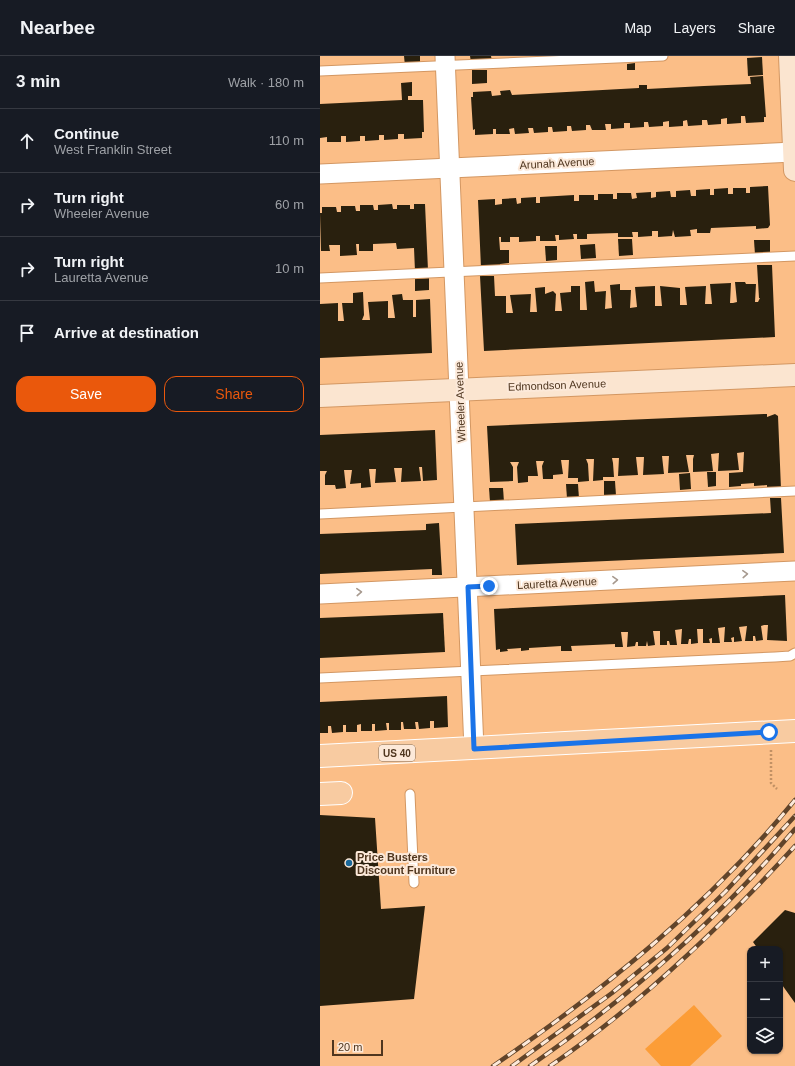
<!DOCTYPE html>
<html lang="en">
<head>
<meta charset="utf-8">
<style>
	body { margin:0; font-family:Helvetica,sans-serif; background:#242831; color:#f1f3f6 }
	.controls { position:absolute; right:12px; bottom:12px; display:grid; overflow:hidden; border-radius:8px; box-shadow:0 1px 3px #0004 }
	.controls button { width:36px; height:36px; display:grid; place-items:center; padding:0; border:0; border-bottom:1px solid #363941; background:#171b24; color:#f1f3f6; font:20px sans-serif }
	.scale { position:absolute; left:12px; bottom:10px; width:51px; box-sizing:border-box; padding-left:4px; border:2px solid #4f361f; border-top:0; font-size:11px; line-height:14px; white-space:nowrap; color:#4f361f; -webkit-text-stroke:3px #fce9d9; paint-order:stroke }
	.stop { position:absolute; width:12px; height:12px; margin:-9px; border:3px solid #1a73e8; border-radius:50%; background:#fff }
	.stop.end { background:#1a73e8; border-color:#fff; box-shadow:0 1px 4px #0008 }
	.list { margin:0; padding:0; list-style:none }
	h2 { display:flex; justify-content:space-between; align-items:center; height:52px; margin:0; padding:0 16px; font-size:17px }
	h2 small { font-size:13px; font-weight:400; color:#9ea1a6 }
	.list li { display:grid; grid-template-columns:26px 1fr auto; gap:12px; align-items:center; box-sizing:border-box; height:64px; padding:0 16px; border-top:1px solid #363941 }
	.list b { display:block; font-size:15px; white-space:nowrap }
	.list p { margin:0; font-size:13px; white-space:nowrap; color:#9ea1a6 }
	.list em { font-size:13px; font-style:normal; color:#9ea1a6 }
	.actions { display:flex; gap:8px; padding:12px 16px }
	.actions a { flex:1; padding:9px 0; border:1px solid #ea580c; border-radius:12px; text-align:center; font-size:14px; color:#ea580c }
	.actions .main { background:#ea580c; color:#fff }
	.icon { flex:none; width:22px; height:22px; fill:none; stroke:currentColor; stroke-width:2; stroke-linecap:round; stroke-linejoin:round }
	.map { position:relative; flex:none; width:475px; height:1010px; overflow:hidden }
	header { display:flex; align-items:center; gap:24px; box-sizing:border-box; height:56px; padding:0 20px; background:#171b24; border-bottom:1px solid #363941 }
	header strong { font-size:19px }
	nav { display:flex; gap:22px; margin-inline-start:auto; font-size:14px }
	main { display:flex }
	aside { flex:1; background:#171b24 }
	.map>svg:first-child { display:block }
	.green { fill:#fc9d37 }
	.building { fill:#29200e }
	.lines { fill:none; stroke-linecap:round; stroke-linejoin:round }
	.lane-casing { stroke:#d39762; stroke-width:11 }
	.street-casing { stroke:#d39762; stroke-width:21 }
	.secondary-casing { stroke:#d39762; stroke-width:24 }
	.primary-casing { stroke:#fff; stroke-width:24 }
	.path { stroke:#c29164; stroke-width:2.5; stroke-dasharray:2 2; stroke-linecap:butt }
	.lane { stroke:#fff; stroke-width:9 }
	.street { stroke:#fff; stroke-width:19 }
	.secondary { stroke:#fbe5d0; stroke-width:22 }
	.primary { stroke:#f8cba1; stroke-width:22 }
	.rail-casing { stroke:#61442a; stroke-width:4.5 }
	.rail { stroke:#fce9d9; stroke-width:3; stroke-dasharray:9; stroke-linecap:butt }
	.oneway { stroke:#a79a8f }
	.route { stroke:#1a73e8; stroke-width:5 }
	.poi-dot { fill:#186799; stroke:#fce9d9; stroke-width:1.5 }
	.labels { text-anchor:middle; stroke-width:4; stroke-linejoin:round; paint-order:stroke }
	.shield { fill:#fce9d9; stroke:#836c57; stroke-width:1 }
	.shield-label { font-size:10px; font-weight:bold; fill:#4f361f }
	.street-label { font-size:11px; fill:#4f361f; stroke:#fce9d9 }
	.poi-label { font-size:11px; font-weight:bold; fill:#4f361f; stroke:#fce9d9; text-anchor:start }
</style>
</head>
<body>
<header>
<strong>Nearbee</strong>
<nav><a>Map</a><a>Layers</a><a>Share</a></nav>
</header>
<main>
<aside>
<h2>3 min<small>Walk · 180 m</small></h2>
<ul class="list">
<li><svg class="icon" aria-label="ahead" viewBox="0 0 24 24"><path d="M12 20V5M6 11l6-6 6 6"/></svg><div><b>Continue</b><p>West Franklin Street</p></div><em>110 m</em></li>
<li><svg class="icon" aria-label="right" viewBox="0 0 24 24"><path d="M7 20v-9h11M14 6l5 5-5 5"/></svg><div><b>Turn right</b><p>Wheeler Avenue</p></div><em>60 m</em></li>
<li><svg class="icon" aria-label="right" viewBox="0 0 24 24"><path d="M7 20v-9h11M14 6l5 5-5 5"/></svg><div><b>Turn right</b><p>Lauretta Avenue</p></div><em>10 m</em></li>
<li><svg class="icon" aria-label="arrive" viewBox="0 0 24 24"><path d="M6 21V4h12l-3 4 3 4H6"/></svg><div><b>Arrive at destination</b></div></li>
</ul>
<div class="actions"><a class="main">Save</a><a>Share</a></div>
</aside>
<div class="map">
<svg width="475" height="1010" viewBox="0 0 475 1010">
	<rect width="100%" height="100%" fill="#fbbe87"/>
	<polygon class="green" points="374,949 402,980 370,1010 341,1010 325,993"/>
	<g class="building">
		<polygon points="84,0 100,0 100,9 85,10"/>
		<polygon points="150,0 171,0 172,5 151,6"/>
		<polygon points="442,1 443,19 428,20 427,2"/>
		<polygon points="315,7 315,14 307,14 307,8"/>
		<polygon points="152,14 167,14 167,27 152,28"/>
		<polygon points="443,20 446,61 444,61 444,66 426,67 425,60 421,60 421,67 407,68 407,62 401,63 401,68 388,69 387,64 382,64 382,69 368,70 367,64 363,65 363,70 349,71 349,65 343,66 343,70 329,71 328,66 324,66 324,71 310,72 310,67 304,67 304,72 291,73 291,68 285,68 286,74 272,74 270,69 266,69 266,74 252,75 251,70 247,70 247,75 233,76 232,71 228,71 228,76 214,77 213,72 208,72 209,77 195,78 194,72 189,73 190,78 176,78 176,73 173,73 173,78 155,79 155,73 153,74 151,41 153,41 153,36 171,35 172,40 181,39 180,35 190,34 192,39 319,32 319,29 327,29 327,33 384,30 431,28 430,21"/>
		<polygon points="92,26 92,40 88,40 88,44 103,44 104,76 102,76 102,82 84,83 84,78 78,78 78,83 64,84 64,79 59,79 59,84 45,85 45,80 40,80 40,85 26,86 26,80 21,80 21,86 7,86 7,81 0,82 0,48 82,44 81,27"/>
		<polygon points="448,130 450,169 448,172 436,173 436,170 391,172 390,177 377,177 377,173 370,174 371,180 355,181 353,174 352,180 338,181 338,175 332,175 332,180 318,181 318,176 312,176 313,181 298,181 298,177 267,178 267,183 257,183 257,178 253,178 254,183 239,184 239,179 235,179 236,185 220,185 220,180 216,180 216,185 199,186 199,181 190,181 190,186 181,186 181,181 179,181 180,194 189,194 189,207 180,208 180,211 161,212 158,144 175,143 175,149 182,148 182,143 196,142 197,148 201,147 201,142 216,141 216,147 220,147 220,141 254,139 254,145 259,145 259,139 274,139 274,144 278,144 278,138 293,138 293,143 297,143 297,137 311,137 312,143 317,142 316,137 331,136 331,142 336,141 336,136 350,135 351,141 356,141 356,135 370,134 371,140 376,140 376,134 390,133 390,139 394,139 394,133 408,132 408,138 413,138 413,132 426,132 426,137 430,137 430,131"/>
		<polygon points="72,148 73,153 77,153 77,149 90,149 90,153 94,153 94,148 105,148 108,214 95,215 94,192 77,193 76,187 53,188 53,195 39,195 39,188 36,188 37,199 20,200 20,189 9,189 10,195 1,195 0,157 2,157 2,151 16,151 17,156 21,156 21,150 35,150 36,155 40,155 40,149 53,149 54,154 58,154 58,149"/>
		<polygon points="298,183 312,183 313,199 299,200"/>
		<polygon points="434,184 450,184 450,198 435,199"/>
		<polygon points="275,188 276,202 261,203 260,189"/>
		<polygon points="225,190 237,190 237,204 226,205"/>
		<polygon points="437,209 452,209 455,281 164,295 160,220 174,220 175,240 186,240 186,257 193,257 190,239 211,238 210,256 217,256 215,232 225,231 225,238 233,235 236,238 235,255 242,255 240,237 251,236 251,230 260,230 260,254 267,254 265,226 274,225 275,236 286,235 285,253 292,252 290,229 300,228 300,234 311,234 310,252 317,251 315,231 335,230 335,250 342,250 340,230 360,232 360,249 367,249 365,231 386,230 385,248 392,248 390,228 411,227 410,247 413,247 417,246 415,226 425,226 426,228 436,228 435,246 438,246 440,242 439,242"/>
		<polygon points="109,222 109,234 95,235 95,223"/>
		<polygon points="43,236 44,259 42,264 50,264 48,246 68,245 68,262 75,262 72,239 82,238 83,244 93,244 93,261 96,261 96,244 110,243 112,297 0,302 0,248 18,247 18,265 24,265 22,247 33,247 33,237"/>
		<polygon points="444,358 447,358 447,361 455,358 458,360 461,433 447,434 447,429 434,430 434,427 421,428 421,430 409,431 409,417 423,416 424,396 417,397 419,414 398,415 399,397 391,398 393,415 373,416 373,403 374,399 366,399 369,416 348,417 349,400 342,400 344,418 323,419 324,401 316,401 318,419 298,420 299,402 292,402 293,407 294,421 283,421 283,424 273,425 274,403 266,403 268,408 269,425 258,426 258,422 248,422 249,404 241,404 243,418 233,419 233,423 223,423 222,410 224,405 216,405 218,420 208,420 208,426 198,427 197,411 199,406 190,406 193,411 193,425 170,426 167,370"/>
		<polygon points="115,374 117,424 103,425 102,411 99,411 101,425 81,426 82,412 74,412 76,426 55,427 56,413 49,413 51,431 41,432 41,427 30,428 32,414 24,414 26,432 16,433 15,429 5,429 5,419 7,415 0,415 0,379"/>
		<polygon points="387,416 396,416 396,430 388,431"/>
		<polygon points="370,417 371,433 360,434 359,418"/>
		<polygon points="284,425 295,425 296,440 284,440"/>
		<polygon points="246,428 258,428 259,443 247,443"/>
		<polygon points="169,432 183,432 184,446 170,446"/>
		<polygon points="450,442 461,442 464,497 197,509 195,468 451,457"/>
		<polygon points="119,467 122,519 112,519 112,513 0,518 0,478 106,474 106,468"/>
		<polygon points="465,539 467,585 447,584 448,569 444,569 441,570 443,584 436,585 435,580 433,580 433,585 425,585 427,570 419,571 422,585 414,586 414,581 411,582 412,586 404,586 405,571 398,572 400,587 392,587 392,582 389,583 390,587 383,587 383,573 377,573 378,587 371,588 371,583 369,583 368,588 361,588 362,573 355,574 357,589 350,589 349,585 347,585 347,589 340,589 340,575 333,575 335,589 328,590 327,585 326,590 318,590 318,586 316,586 315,590 307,591 308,576 301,576 303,591 295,591 295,588 251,590 252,595 241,595 241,590 209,592 209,594 201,595 201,592 187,593 188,595 180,596 180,593 176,594 174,553"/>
		<polygon points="123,557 125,596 0,602 0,562"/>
		<polygon points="127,640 128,671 114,672 114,665 110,665 110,672 99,673 98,666 95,666 96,673 84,673 83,666 81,666 81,674 69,674 69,667 66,667 67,674 55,675 55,668 52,668 52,675 41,675 41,668 37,669 37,676 26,676 26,669 23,669 23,676 12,677 11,670 8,670 8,677 0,677 0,646"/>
		<polygon points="0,759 55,762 61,853 105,850 94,943 0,950"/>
		<polygon points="465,854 475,857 475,947 460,926 460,893 438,893 433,886"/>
	</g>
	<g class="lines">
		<defs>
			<g id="lane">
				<polyline points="0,15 343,0"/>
				<polyline points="0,222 475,200"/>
				<polyline points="0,458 475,435"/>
				<polyline points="0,622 455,601 470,600 475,597"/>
				<polyline points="90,738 94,827"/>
			</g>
			<g id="street">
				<polyline points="125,0 154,693"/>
				<polyline points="0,118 474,96"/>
				<polyline points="0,538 475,515"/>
			</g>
			<g id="secondary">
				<polyline points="470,0 475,114"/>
				<polyline points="0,340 475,319"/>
			</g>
			<g id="primary">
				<polyline points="0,700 475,675"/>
				<polyline points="0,738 21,737"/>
			</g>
		</defs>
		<use href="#lane" class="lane-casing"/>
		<use href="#street" class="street-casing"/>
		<use href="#secondary" class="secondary-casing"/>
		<use href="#primary" class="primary-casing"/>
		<polyline class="path" points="451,694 451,727 457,733"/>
		<use href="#lane" class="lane"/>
		<use href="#street" class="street"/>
		<use href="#secondary" class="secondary"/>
		<use href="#primary" class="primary"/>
		<defs>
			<g id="rail">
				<path d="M173 1010C284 934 390 848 475 744"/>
				<polyline points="192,1010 292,937 347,892 405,836 475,760"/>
				<path d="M210 1010C309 941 397 865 475 773"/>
				<path d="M230 1010C321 948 401 871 475 790"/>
			</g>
		</defs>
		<use href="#rail" class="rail-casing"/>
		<use href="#rail" class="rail"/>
	</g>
	<defs><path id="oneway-chevron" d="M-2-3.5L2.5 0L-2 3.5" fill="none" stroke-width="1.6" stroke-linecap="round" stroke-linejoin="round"/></defs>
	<g class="oneway">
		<use href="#oneway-chevron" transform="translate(425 518) rotate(-3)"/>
		<use href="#oneway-chevron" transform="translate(295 524) rotate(-3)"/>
		<use href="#oneway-chevron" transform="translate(39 536) rotate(-3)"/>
	</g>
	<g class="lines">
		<polyline class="route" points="169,530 148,531 154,693 449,676"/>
	</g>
	<circle class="poi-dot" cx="29" cy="807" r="4"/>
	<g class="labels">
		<rect class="shield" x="59" y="689" width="36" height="16" rx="3"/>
		<g class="shield-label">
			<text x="77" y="701">US 40</text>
		</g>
		<g class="street-label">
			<text transform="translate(237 107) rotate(-3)" y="4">Arunah Avenue</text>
			<text transform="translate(237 329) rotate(-2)" y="4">Edmondson Avenue</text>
			<text transform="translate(140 346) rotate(-92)" y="4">Wheeler Avenue</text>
			<text transform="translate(237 527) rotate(-3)" y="4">Lauretta Avenue</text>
		</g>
		<g class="poi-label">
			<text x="37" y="805">Price Busters<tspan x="37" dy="13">Discount Furniture</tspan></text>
		</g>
	</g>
</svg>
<div class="controls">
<button>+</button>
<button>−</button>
<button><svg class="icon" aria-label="layers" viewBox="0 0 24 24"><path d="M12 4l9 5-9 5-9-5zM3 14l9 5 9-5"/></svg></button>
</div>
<div class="scale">20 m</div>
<div class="stop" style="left:449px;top:676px"></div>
<div class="stop end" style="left:169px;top:530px"></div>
</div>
</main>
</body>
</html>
